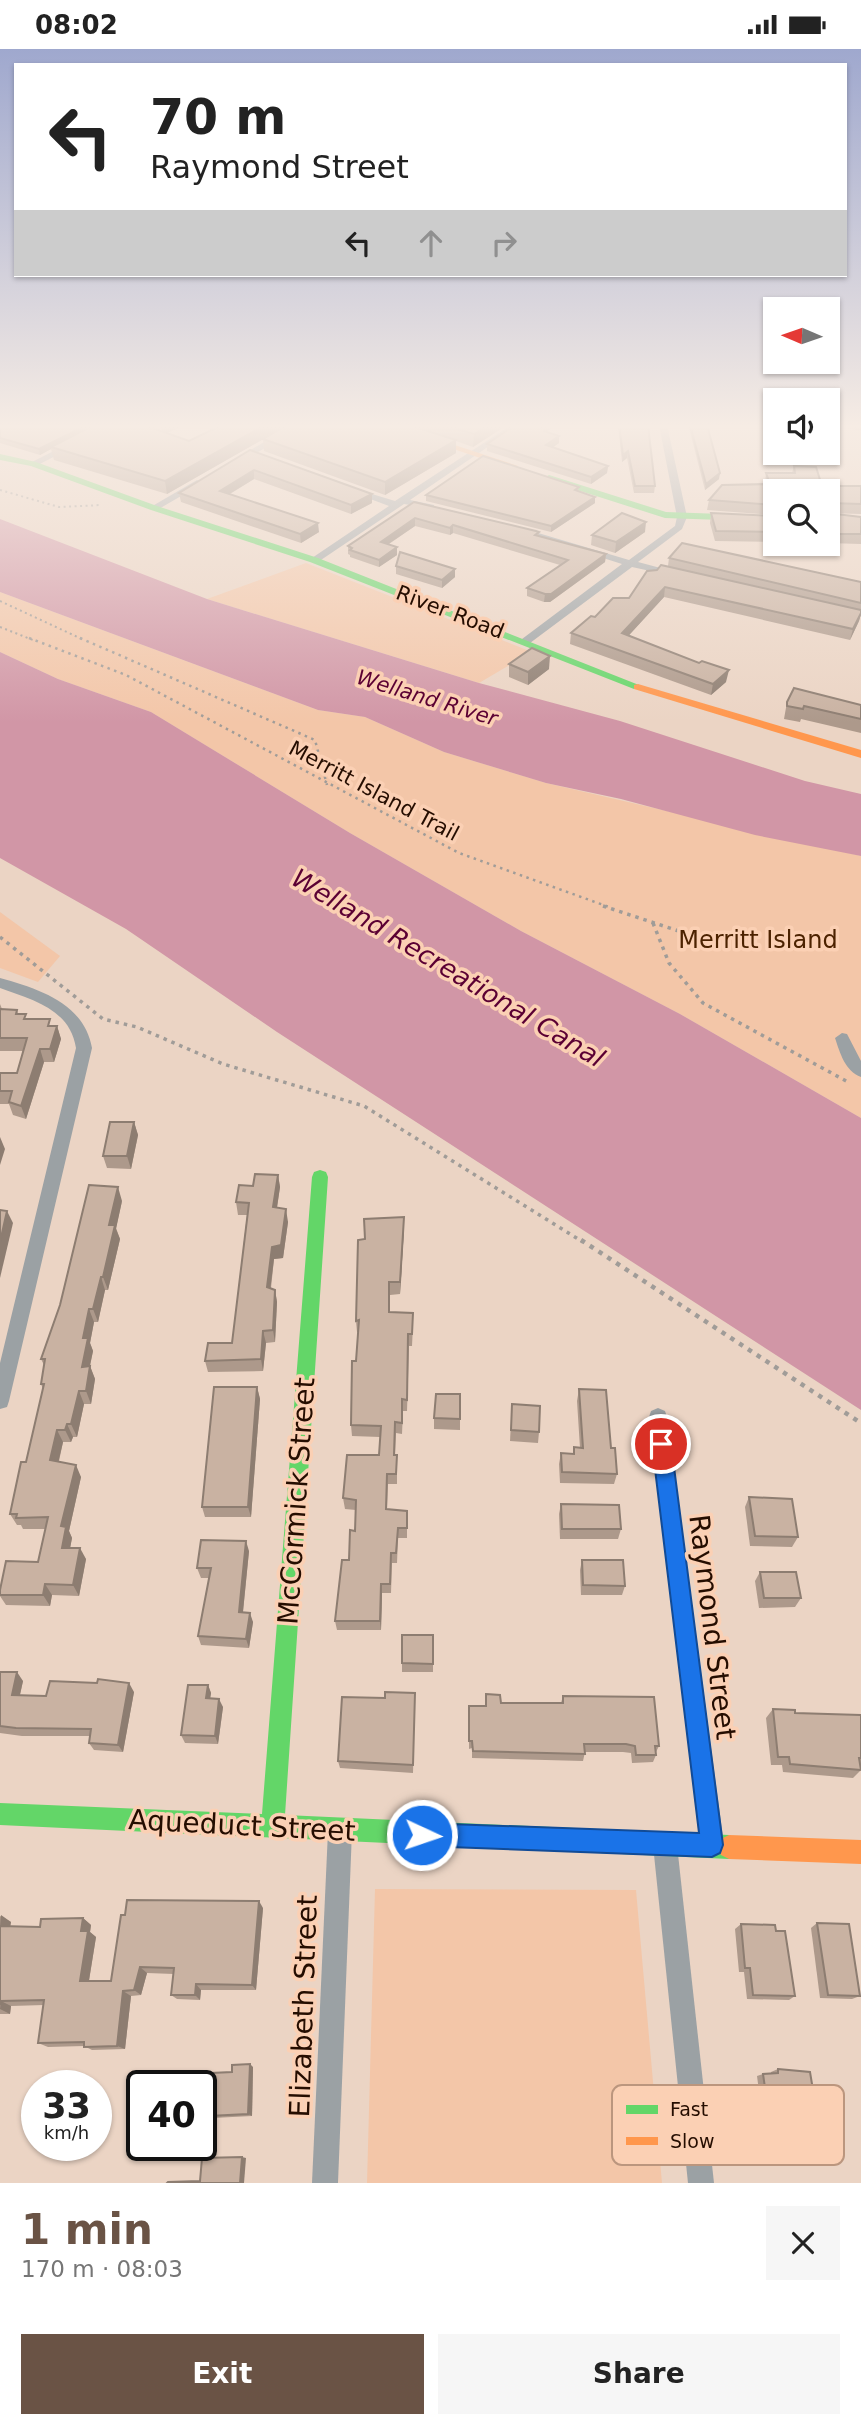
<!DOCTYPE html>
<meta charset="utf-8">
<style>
body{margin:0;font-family:"DejaVu Sans",sans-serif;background:#f6f6f6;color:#222;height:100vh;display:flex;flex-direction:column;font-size:26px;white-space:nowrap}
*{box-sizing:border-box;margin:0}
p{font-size:23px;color:#767676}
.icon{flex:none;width:38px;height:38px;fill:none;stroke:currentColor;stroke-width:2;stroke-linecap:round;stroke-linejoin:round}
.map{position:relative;height:2134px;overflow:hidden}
.panel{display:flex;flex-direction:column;background:#fff;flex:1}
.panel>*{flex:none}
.top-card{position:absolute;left:14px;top:14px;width:833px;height:214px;border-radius:0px;box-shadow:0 2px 5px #0004;background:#fff;color:#222;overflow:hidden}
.needle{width:46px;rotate:272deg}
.controls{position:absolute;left:763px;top:248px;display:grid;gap:14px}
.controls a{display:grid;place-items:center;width:77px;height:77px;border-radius:0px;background:#fff;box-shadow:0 2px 5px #0004;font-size:35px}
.speed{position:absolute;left:21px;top:2021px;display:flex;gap:14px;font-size:35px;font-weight:700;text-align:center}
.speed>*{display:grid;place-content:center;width:91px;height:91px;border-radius:50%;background:#fff;box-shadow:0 2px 5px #0004;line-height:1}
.speed small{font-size:18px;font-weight:400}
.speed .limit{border:4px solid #111;border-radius:10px;background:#fff;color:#111}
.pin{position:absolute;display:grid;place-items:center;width:60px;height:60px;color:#fff;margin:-30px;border:4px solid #fff;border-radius:50%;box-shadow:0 2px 7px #0007}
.me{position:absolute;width:77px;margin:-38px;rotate:93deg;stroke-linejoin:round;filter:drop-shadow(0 0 5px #0008)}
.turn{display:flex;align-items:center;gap:24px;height:147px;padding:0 21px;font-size:32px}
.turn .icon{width:91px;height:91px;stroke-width:2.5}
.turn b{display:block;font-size:49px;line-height:60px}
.lanes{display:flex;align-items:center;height:66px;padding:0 21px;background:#0003;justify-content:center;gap:35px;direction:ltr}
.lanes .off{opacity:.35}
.round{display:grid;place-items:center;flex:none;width:74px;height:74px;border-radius:0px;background:#f6f6f6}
.summary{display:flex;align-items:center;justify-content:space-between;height:119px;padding:0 21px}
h1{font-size:42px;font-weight:700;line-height:52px;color:#6a5345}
.cta{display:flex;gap:14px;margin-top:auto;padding:14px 21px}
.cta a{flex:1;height:80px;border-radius:0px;background:#6a5345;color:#fff;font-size:28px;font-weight:700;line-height:80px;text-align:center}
.cta a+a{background:#f6f6f6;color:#222}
.status{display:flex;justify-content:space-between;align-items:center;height:49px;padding:0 35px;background:#fff;direction:ltr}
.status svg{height:19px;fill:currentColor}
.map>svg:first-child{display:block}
</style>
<div class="status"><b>08:02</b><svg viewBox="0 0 49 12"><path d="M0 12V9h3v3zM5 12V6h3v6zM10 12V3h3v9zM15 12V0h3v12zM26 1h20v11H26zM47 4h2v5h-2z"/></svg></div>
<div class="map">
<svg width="861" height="2134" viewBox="0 0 861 2134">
<rect width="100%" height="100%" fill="#ebd4c4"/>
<g fill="#f3c6a8">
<path d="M306,514L532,603L479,634L207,550Z"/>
<path d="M0,543L318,661L365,668L444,703L546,734L861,807V1069L680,965L521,882L350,784L151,663L58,630L0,603Z"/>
<path d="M0,863L60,907L38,933L0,919Z"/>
<path d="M375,1840L636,1841L662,2134H367Z"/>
</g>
<g fill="#d196a6">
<path d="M0,470L207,550L479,634L620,672L805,732L861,745V807L755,786L621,750L546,734L444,703L365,668L318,661L0,543Z"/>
<path d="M0,603L58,630L151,663L350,784L521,882L680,965L861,1069V1361L277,983L126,880L0,809Z"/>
</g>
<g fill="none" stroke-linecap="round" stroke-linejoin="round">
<g stroke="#a09c98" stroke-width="2" stroke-dasharray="2 3.5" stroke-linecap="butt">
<path d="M0,441L59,458L101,456"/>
<path d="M0,552L84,591"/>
<path d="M0,578L33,591"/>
</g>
<g stroke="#a09c98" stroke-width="2.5" stroke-dasharray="2.5 4.5" stroke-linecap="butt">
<path d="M29,589L126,626L459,804L609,858"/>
<path d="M80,589L315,691L327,736"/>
</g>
<g stroke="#a09c98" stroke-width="3.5" stroke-dasharray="3.5 5" stroke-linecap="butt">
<path d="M603,857L730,899L747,897"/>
<path d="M653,874L669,914L703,954L848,1033"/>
<path d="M0,888L103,970L137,978L223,1015L364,1057L583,1193"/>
</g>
<path stroke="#a09c98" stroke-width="4.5" stroke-dasharray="4.5 6" stroke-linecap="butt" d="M581,1191L861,1374"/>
<g fill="#9ba1a4" fill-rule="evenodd">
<path d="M105,376H115L36,417L28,415Z"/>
<path d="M293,376H303L238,415L230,413Z"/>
<path d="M511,376H520L410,451L434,456V460L404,455L318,513L309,511L389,457L349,442V438L395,452Z"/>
<path d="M659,376H667L687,468L682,480L638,513L683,525L678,528L632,518L530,594H522V590L622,515L518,482V478L629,511L675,477L677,468Z"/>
<path d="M197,431L202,434L200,436L157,461L149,459Z"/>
<path d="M0,929C39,940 84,954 92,999L9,1352L7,1358L0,1360V1314L76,999C70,960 33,951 0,939Z"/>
<path d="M842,984L847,985L861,1012V1028C845,1022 840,1004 835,989Z"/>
<path d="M658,1359L665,1362L667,1368L724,1796L720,1804L712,1808L704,1804L700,1796L649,1368L651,1362Z"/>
<path d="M340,1770L348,1774L352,1782L338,2134H312L328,1782L332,1774Z"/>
<path d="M665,1784L673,1788L677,1796L714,2134H688L653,1796L657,1788Z"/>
</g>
<g fill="#63d668" fill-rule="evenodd">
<path d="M0,405L36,413L157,457L318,509L644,638L634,640L310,513L151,461L31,417L0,411Z"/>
<path d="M549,426L666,463L775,467V473L665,469L546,431L544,429Z"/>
<path d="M320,1121L326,1123L328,1128L285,1766L729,1786L737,1790L741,1798L737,1806L729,1810L0,1776V1754L262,1765L312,1128L314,1123Z"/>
</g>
<g fill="#ff974d" fill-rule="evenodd">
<path d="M382,376H394L518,417L510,419Z"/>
<path d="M638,635L861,701V709L634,640V636Z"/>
<path d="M729,1786L861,1791V1815L729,1810L721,1806L717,1798L721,1790Z"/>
</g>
<defs>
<path id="rail" d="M845,376L861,379"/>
</defs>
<use href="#rail" stroke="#a49d98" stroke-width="5"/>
<use href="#rail" stroke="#fbd0b4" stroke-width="3.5" stroke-dasharray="10" stroke-linecap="butt"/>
</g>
<g fill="#ad998b">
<path d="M0,376L162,382L161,376H184L167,384L189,392L222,376H507L473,398L456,392V404L385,446L264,402L263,390L167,445L54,411L51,400L40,406L0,394Z"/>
<path d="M618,376H648L655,437L654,444H634L627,409L622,413Z"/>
<path d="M689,376H707L719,430L705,441L689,379Z"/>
<path d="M548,380V384L559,394L553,398L608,417L607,424L591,435L487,402V395Z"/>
<path d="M250,401L372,445V454L351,465L254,430L230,445L319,483L301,494L181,453L179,444Z"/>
<path d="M794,417L822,437H861V465L828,464L861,468V495L828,494V443H775V466L707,461L709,451L765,435L766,424H792Z"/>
<path d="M579,438L578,442L595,454L551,483L426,452V446Z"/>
<path d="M414,453L539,483V487L606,505L605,513L550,553H544L527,547V539L560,516L453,484L450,486L415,477L389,495L397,506L379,518L350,508V506L348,505V497Z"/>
<path d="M711,464L775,467V493L715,492L710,474Z"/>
<path d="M645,483L615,504L591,496L592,486Z"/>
<path d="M669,509L861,533V565L859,572L850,591L664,548L629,586L726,633L711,646L570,595L571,584L629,549L657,521L668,517Z"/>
<path d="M396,517L455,520V528L442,539L396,525Z"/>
<path d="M509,615L549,620L528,636L509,628Z"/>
<path d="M787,653L861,656V684L801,670L800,673L784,670Z"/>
<path d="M0,955L2,960L17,961L18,965L27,970L52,977H57L61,990L54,1013H44L26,1070L13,1066L9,1055H0V1024H17L23,1002H0Z"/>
<path d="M134,1073L138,1086L131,1120L107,1119L103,1107Z"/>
<path d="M278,1126L280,1138L277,1159L288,1173L283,1209L274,1210L271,1239L275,1241L277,1253L275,1293L266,1294L263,1322L208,1323L205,1312L232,1294L247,1166H238L236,1153L253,1137Z"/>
<path d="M122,1152L116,1179L120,1190L108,1241H105L98,1273H94L90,1294L93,1302L90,1317L95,1330L91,1355H84L77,1388H73L71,1393H63L59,1412L81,1428L69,1482L72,1489L70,1499L86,1510L79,1547L52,1546L50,1557L6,1556L0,1547V1541L38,1513L46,1480H23L21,1476H17L10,1465L26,1413L43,1340L41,1335L44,1316L41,1310Z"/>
<path d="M404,1168V1180L400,1245L390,1246V1263L413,1264V1276L412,1297H409L407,1362H403L402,1385L396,1384L395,1406L397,1417V1435H388L387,1460L407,1462V1489H398L397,1514H392L391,1544H382L381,1581H337L335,1572L355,1482L356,1461L345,1460L343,1449L379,1406L380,1388L352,1387L351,1376L358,1283H357L356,1272L365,1190Z"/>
<path d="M257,1338L260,1350L251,1468H205L202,1458Z"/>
<path d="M579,1340L611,1399L617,1425L614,1435L560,1434L559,1415L561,1404L573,1405L574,1398L580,1399L577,1352Z"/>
<path d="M512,1355L539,1383L538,1394L510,1392Z"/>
<path d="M434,1369L460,1370V1381L434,1380Z"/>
<path d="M749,1448L798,1488L792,1498L750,1497L745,1458Z"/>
<path d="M561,1455L621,1480L618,1490H560L559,1465Z"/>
<path d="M249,1502L243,1563L253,1573L249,1599L201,1596L198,1587L209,1529H201L197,1519Z"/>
<path d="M582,1511L625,1537L622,1546H581L580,1521Z"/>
<path d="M760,1523L801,1549L795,1558L759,1559L755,1532Z"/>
<path d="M433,1586V1623H402V1614Z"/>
<path d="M0,1623L23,1632L20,1646L46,1647L134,1643L123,1703L94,1701L89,1694L90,1687H22L0,1684Z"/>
<path d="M208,1636L211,1644L210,1649L223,1658L218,1695L185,1694L181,1686Z"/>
<path d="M415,1644L413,1724L340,1719L338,1712L385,1649Z"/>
<path d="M486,1645L501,1654H561L563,1647L659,1697L656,1703V1706L653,1713L632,1714L631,1704L623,1703H585L583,1712L472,1709V1699L469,1700V1657H485Z"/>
<path d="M773,1660L795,1664L861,1666V1721L853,1729L783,1723L782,1716H771L766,1669Z"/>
<path d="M263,1859L256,1941H201L200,1951L177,1950L171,1946L174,1925L147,1924L141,1946L131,1947L125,2000L92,2001L84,1997L48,1998L38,1994L44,1956L11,1957L10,1965H0V1867L11,1873L10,1878H40L83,1869L91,1876L90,1883L96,1888L89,1932H111Z"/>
<path d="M817,1874L860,1947L852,1950L820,1949L811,1879Z"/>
<path d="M741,1875L776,1882L795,1947L789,1951L747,1950L744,1923H739L735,1880Z"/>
<path d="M253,2018L252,2067L213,2069L208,2067L232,2023Z"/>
<path d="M778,2020L824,2107L816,2108L759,2104L757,2074L763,2073L757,2027L763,2025H771V2023Z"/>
</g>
<g fill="#8d7d71">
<path d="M87,376H100L51,398V400L40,406L39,400Z"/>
<path d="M161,376H184L163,386Z"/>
<path d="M265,376H288L167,445L165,432Z"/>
<path d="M488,376H507L473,398L474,385Z"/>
<path d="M559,387V394L546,403V396Z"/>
<path d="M456,391V404L385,446V433Z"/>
<path d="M628,402L627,409L622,413L623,406Z"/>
<path d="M608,417L607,424L591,435V428Z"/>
<path d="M254,421V430L221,450L220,442Z"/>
<path d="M720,424L719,430L705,441L706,435Z"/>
<path d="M372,445V454L351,465V456Z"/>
<path d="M595,448V454L551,483V477Z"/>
<path d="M415,469V477L381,500V493Z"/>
<path d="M646,473L645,483L615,504L616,493Z"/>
<path d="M318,474L319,483L301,494L300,485Z"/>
<path d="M453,476V484L450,486V479Z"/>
<path d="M397,498V506L379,518V511Z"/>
<path d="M606,505L605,513L550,553H544L545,545Z"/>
<path d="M455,520V528L442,539V531Z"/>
<path d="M665,538L664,548L621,595L622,584Z"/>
<path d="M861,564L859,572L850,591L853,580Z"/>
<path d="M550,607L549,620L528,636V623Z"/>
<path d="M729,621L726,633L711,646L713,635Z"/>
<path d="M57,977L61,990L54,1013L50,1000Z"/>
<path d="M40,1000L44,1013L26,1070L21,1057Z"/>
<path d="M134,1073L138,1086L131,1120L127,1107Z"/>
<path d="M0,1088L5,1100L0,1116Z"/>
<path d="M278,1126L280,1138L275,1171L273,1158Z"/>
<path d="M118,1138L122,1152L116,1180L120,1190L108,1241L103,1228L109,1176Z"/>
<path d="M286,1160L288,1173L283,1209L274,1210L269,1250L267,1238L272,1198Z"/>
<path d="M7,1162L13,1174L0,1229V1193Z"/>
<path d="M404,1168V1180L400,1245V1233Z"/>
<path d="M101,1228L105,1241L98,1273L93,1260Z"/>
<path d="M275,1241L277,1253L275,1293L273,1281Z"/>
<path d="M89,1260L94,1273L90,1294L93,1302L87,1330L82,1318L83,1289Z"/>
<path d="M263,1282L266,1294L263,1322L261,1310Z"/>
<path d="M90,1317L95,1330L91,1355L86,1342Z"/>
<path d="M257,1338L260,1350L251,1468L248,1458Z"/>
<path d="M79,1342L84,1355L77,1388L71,1375Z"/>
<path d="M67,1375L73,1388L71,1393L65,1381Z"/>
<path d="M57,1381L63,1393L56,1423L50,1411Z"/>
<path d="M76,1416L81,1428L69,1482L72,1489L68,1510L62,1499L61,1477Z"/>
<path d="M246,1492L249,1502L242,1572L239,1563Z"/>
<path d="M80,1499L86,1510L79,1547L73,1536Z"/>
<path d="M45,1535L52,1546L50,1557L43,1546Z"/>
<path d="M381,1535L382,1544L381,1581L380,1572Z"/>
<path d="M250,1564L253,1573L249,1599L246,1590Z"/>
<path d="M17,1623L23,1632L18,1654L12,1646Z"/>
<path d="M129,1634L134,1643L123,1703L118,1696Z"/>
<path d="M208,1636L211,1644L209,1657L206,1649Z"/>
<path d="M219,1650L223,1658L218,1695L215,1687Z"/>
<path d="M259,1852L263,1859L256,1941L252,1936Z"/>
<path d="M1,1866L11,1873L9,1884L0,1878Z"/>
<path d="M83,1869L91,1876L90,1883L96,1888L88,1937L80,1932L81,1882Z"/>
<path d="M140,1918L147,1924L141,1946L134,1941Z"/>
<path d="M196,1935L201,1941L200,1951L195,1946Z"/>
<path d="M123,1942L131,1947L125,2000L117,1997Z"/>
<path d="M1,1952L11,1957L10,1965L0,1960Z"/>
<path d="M250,2015L253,2018L252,2067L248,2065Z"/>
<path d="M242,2108L246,2109L244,2134H240Z"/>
</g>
<g fill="#c9b2a2" stroke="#8d7d71" stroke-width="2">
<path d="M0,376H87L39,400L0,389Z"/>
<path d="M94,376H144L189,392L222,376H265L165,432L51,398Z"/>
<path d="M287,376H409L456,391L385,433L263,390Z"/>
<path d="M444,376H488L474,385Z"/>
<path d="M515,376H533L548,380L544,382L559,387L546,396L608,417L591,428L487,395Z"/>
<path d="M619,376H648L655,437H635L628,402L623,406Z"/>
<path d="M690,376H707L720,424L706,435Z"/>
<path d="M250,401L372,445L351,456L254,421L220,442L318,474L300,485L179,444Z"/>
<path d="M483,407L579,438L575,441L595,448L551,477L426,446Z"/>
<path d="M794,417L816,418L822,437H861V455L830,454L828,464V443H775V456L709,451L722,436L770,435L766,424H795Z"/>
<path d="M414,453L536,482L539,483L535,486L606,505L551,545H545L527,539L568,511L453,476L450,479L415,469L381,493L397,498L379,511L350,501L352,499L348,497Z"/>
<path d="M622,464L646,473L616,493L592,486Z"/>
<path d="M711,464L775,467V483L716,482Z"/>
<path d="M828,464L861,468V485H828Z"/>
<path d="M682,494L861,533V554L669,509Z"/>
<path d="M400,503L455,520L442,531L396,517Z"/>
<path d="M661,516L861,561V564L853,580L665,538L622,584L699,614L702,612L729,621L713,635L571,584L591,567L595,568L613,549H629L647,522L657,521Z"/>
<path d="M532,599L550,607L528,623L509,615Z"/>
<path d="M794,639L861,656V670L804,657L803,660L787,657V653Z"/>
<path d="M0,960L17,961L16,965H26L24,970H50L48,977H57L50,1000H40L21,1057L9,1053L12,1042H0V1024H17L27,989H0Z"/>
<path d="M110,1073H134L127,1107H103Z"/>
<path d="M255,1125L278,1126L273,1158L286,1160L281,1196L272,1198L267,1238L275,1241L273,1281L263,1282L261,1310L205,1312L208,1294H232L249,1154L236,1153L239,1136L253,1137Z"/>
<path d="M89,1136L118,1138L109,1176H115L103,1228H101L93,1260H89L83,1289H88L82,1318L90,1317L86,1342H79L71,1375H67L65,1381H57L50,1411L76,1416L61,1477L66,1478L62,1499H80L73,1536L45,1535L43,1546H0V1541L6,1512L38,1513L48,1468L16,1469L17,1465H10L21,1413H26L44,1335H41L45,1310H41L60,1256Z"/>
<path d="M0,1161L7,1162L0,1193Z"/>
<path d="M404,1168L400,1233H389V1263L413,1264L412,1285H408L407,1351L402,1350V1374L395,1373L394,1406H397L396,1425H387L386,1460L407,1462V1479H398L396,1504H391L390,1535H381L380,1572H335L342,1511H349L350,1481L355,1482L356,1451L343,1449L347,1406H379L381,1377L351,1376L352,1312H356L359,1271L356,1272L358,1191L365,1190L364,1170Z"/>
<path d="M214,1338H257L248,1458H202Z"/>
<path d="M579,1340L606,1341L611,1399H615L617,1425L562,1423L561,1404L574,1405V1398L583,1399Z"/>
<path d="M436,1345H460V1370L434,1369Z"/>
<path d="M512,1355L540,1357L539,1383L511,1381Z"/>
<path d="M749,1448L792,1450L798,1488L755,1487Z"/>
<path d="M561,1455L619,1456L621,1480H562Z"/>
<path d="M201,1491L246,1492L239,1563L250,1564L246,1590L198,1587L211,1519H197Z"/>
<path d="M582,1511H623L625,1537L583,1536Z"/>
<path d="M760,1523H796L801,1549H764Z"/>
<path d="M402,1586H433V1615L402,1614Z"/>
<path d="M0,1623H17L12,1646L46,1647L50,1632L97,1634L98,1630L129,1634L118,1696L89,1694L91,1680L16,1679L0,1677Z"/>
<path d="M188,1636H208L206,1649L219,1650L215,1687L181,1686Z"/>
<path d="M385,1643L415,1644L413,1716L338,1712L342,1648L385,1649Z"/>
<path d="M486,1645L500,1646L501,1654H563V1647L654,1648L659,1697H655L656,1706H636L635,1697L626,1695H584L585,1705L473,1702L472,1692H469V1657H486Z"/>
<path d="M773,1660L795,1661V1664L861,1666V1709H859L861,1721L790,1715L789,1708H778Z"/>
<path d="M127,1851L259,1852L252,1936L196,1935L195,1946H171L174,1919L140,1918L134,1941L123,1942L117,1997L84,1998V1993L38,1994L44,1951L1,1952L0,1956V1877L40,1878L41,1870L83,1869L81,1882H88L80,1932H111L121,1866H125Z"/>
<path d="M817,1874L849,1875L860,1947L828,1946Z"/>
<path d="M741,1875L775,1876L776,1882H785L795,1947L753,1946L750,1919H745Z"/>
<path d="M250,2015L248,2065L208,2067L211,2024L232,2023V2016Z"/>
<path d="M778,2020L810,2023L824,2107L766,2103L763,2072L770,2073L763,2025L778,2024Z"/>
<path d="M242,2108L240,2134H167L168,2133L200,2132L202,2109Z"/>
</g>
<linearGradient id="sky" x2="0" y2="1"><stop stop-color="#9fa8ce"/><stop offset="0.56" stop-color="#f6ece4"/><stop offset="1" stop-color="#f6ece4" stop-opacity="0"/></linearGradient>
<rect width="861" height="674" fill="url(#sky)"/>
<path fill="#1a73e8" stroke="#114b97" stroke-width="2" d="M661,1386L668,1388L671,1395L723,1796L720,1804L712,1808L422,1797L413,1794L410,1786L413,1777L422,1774L699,1784L652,1395L654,1388Z"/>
<g text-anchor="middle" stroke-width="7" stroke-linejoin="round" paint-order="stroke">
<g font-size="21" fill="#250d00" stroke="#fbd0b4">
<text transform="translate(450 563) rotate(21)" y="7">River Road</text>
<text transform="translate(374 742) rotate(28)" y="7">Merritt Island Trail</text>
</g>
<g font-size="21" font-style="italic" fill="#5b0033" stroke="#fbd0b4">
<text transform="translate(427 649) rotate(17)" y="7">Welland River</text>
</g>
<g font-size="24" fill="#4c2200" stroke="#fbd0b4">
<text x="758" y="899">Merritt Island</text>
</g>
<g font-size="26" font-style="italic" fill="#5b0033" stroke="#fbd0b4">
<text transform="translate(448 919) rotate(31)" y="9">Welland Recreational Canal</text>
</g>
<g font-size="28" fill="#250d00" stroke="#fbd0b4">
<text transform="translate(296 1452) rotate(-86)" y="10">McCormick Street</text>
<text transform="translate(713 1578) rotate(83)" y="10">Raymond Street</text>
<text transform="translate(242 1776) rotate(3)" y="10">Aqueduct Street</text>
<text transform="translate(303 1957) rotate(-88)" y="10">Elizabeth Street</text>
</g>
</g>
<rect x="612" y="2036" width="232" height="80" rx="10" fill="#fbd0b4" stroke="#bb967e" stroke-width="2"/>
<rect x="626" y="2056" width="32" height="9" fill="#63d668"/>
<rect x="626" y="2088" width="32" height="8" fill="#ff974d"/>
<g font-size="19" fill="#250d00">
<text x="670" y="2067">Fast</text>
<text x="670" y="2099">Slow</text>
</g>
</svg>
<div class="controls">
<a><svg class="needle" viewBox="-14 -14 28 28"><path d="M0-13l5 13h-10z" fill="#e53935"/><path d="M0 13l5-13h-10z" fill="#767676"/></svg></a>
<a><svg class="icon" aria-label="sound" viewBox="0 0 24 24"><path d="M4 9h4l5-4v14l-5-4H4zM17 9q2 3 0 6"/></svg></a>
<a><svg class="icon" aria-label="search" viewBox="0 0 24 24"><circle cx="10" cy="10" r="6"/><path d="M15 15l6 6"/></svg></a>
</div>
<div class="speed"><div>33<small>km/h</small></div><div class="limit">40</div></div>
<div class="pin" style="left:661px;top:1395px;background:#d93025"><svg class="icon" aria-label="arrive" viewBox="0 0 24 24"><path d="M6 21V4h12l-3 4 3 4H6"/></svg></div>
<svg class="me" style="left:422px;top:1786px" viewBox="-20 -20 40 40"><circle r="17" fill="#1a73e8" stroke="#fff" stroke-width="3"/><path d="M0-11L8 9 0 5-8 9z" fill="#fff"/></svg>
<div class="top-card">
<div class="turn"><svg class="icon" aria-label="left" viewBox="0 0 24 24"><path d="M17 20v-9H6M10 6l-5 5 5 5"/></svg><div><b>70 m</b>Raymond Street</div></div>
<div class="lanes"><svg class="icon" aria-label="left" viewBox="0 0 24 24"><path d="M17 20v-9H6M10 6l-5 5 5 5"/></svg><svg class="icon off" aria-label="ahead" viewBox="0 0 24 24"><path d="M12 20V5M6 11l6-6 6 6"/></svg><svg class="icon off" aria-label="right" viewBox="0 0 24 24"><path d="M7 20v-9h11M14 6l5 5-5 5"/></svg></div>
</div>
</div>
<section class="panel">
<div class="summary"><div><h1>1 min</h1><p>170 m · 08:03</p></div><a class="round"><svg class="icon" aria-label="close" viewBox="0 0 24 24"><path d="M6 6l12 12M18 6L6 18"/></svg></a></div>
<div class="cta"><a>Exit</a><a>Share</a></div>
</section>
